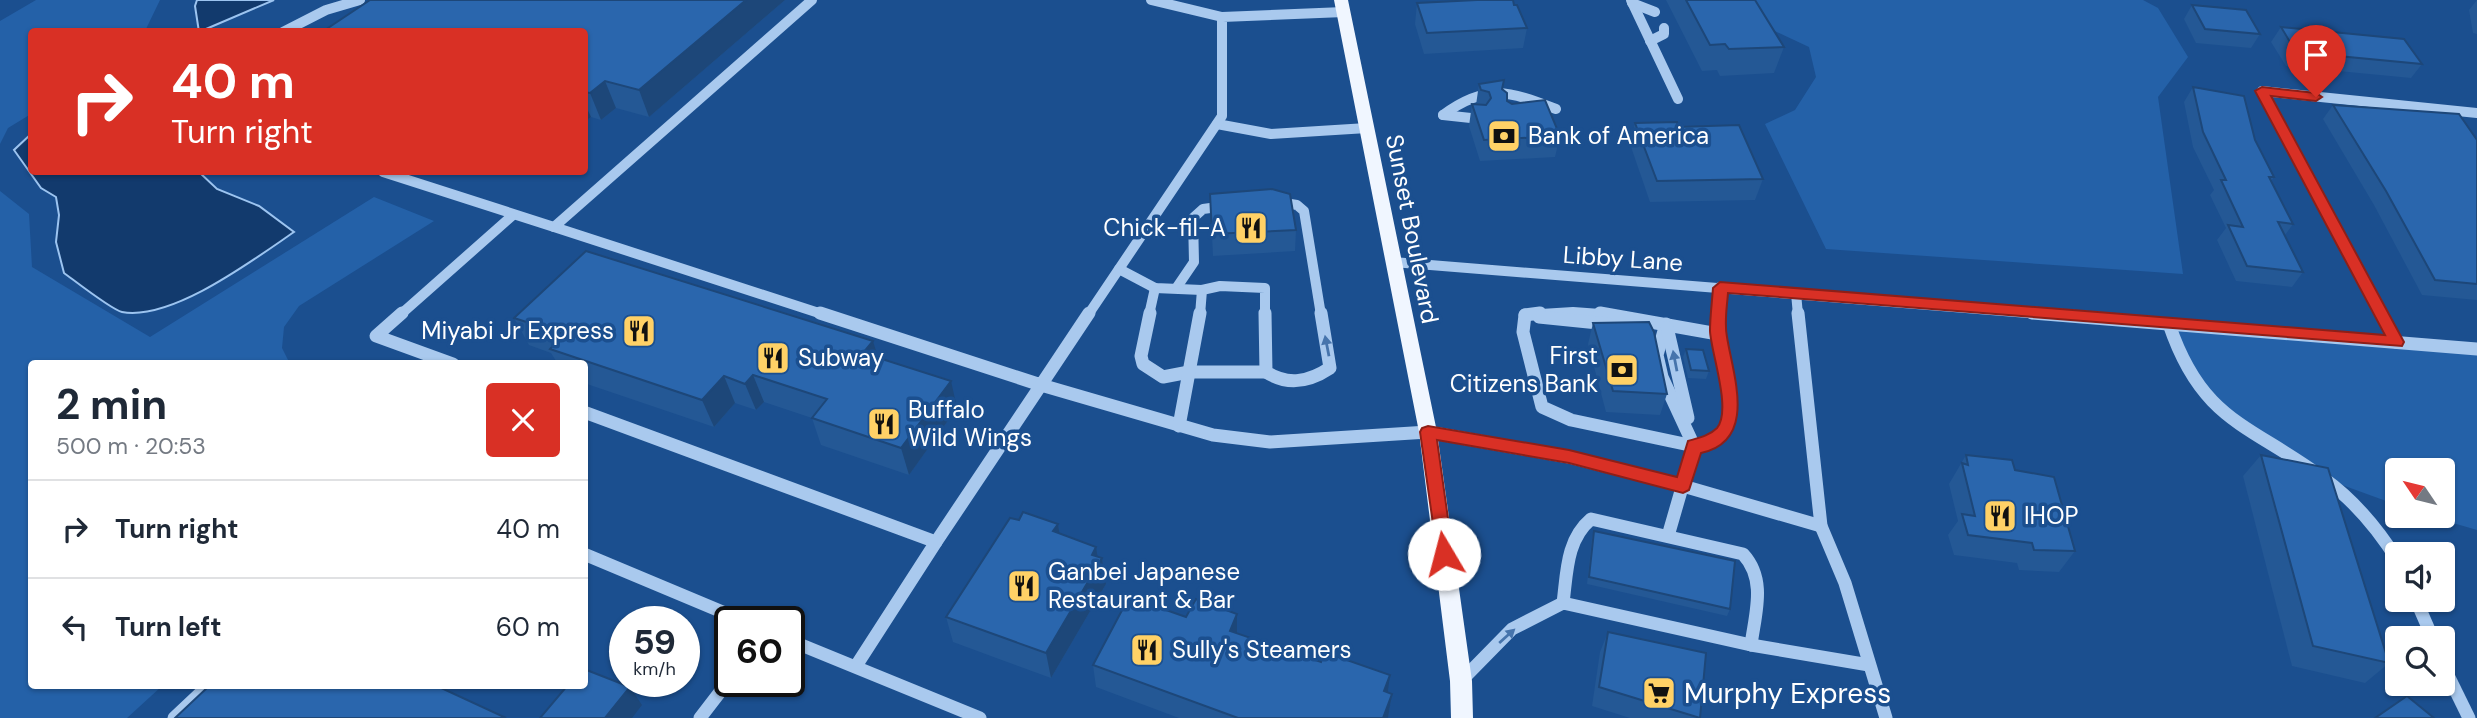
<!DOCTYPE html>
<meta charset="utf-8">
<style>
body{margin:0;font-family:"DM Sans",sans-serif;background:#f6f6f7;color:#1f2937;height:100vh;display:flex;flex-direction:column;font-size:26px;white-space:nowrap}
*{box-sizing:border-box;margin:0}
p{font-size:23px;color:#747a83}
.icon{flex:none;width:38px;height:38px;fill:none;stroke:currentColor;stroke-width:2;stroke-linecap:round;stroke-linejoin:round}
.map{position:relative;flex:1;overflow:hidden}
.panel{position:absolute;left:28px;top:360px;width:560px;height:329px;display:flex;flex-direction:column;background:#fff;border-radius:7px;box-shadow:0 2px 5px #0004}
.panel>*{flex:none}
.top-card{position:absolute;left:28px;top:28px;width:560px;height:147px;border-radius:7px;box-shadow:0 2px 5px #0004;background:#d93025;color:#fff;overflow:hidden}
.needle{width:46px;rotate:305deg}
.controls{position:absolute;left:2385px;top:458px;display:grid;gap:14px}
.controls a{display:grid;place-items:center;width:70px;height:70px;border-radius:7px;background:#fff;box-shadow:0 2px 5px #0004;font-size:35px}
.speed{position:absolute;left:609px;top:606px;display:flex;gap:14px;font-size:35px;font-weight:700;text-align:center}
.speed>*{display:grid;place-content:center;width:91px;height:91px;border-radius:50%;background:#fff;box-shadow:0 2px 5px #0004;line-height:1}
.speed small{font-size:18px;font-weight:400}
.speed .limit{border:4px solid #111;border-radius:10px;background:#fff;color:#111}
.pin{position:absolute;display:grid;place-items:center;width:60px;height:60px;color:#fff;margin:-72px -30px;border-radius:50% 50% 50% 0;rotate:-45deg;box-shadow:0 0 7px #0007}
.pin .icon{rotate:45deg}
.me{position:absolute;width:77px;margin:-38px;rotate:352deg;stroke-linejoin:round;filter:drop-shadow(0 0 5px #0008)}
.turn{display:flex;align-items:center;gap:24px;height:147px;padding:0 28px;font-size:32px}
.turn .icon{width:91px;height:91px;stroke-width:2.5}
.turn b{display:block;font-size:49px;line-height:60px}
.round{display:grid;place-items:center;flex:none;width:74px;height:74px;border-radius:7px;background:#f6f6f7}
.headline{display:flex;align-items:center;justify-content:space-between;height:119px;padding:0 28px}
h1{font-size:42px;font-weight:700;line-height:52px}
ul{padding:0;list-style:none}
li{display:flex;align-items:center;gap:21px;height:98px;padding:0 28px;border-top:2px solid #e0e1e3}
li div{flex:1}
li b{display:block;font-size:26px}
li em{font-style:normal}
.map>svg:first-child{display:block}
</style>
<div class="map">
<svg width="2477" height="718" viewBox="0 0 2477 718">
<rect width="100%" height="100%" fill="#1b4f8f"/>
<g fill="#2461a8">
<path d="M36,0H160L145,31L32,32L31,114L8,128L0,144V21Z"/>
<path d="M1749,0H2143L2158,8L2188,57L2158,97L2183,274L1826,249L1765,124L1795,110L1816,77L1809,47L1762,25Z"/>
<path d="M0,191L29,214L32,267L150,337L374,197L434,221L299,306L284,327L282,348L290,364H32V686H162L127,718H0Z"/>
<path d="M2169,324L2477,349V530L2429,516H2443V471H2398L2397,505L2323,478L2214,404Z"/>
</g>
<g fill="#123a6d" stroke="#9cc4f0" stroke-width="2">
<path d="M197,0H274L199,32L195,6Z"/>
<path d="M31,134L32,172H199L217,189L259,206L294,232C253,260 172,321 122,312C112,310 75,281 64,273L56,242L59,215L56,197L41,188L14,150Z"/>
</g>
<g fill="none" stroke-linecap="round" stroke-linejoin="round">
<g stroke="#a9c9ee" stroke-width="10">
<path d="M812,0L554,227L825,315"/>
<path d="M1151,0L1222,17"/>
<path d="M1631,0L1678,99"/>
<path d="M1632,3L1655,12"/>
<path d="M283,32L326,10L360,0"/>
<path d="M1650,41L1664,34V28"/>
<path d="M1443,115C1486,83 1509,91 1556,109"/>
<path d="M1443,115L1480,119"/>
<path d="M1217,124L1271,134L1367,128"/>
<path d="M383,172L554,227"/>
<path d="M1278,202L1297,205L1304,211L1321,315"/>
<path d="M1393,262L2054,315"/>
<path d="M1119,269L1155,288L1202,290"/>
<path d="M1177,287L1194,262L1193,218L1203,209L1225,206"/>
<path d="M1796,293L1798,315"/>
<path d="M400,315L513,215"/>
<path d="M1088,315L1222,116V17L1344,12"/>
<path d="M1149,315L1155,288"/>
<path d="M1200,315L1202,290L1220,286L1265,288V315"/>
<path d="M1525,315L1573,312L1614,315"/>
<path d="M1719,315L1720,287"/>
<path d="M2382,315L2262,91L2477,113"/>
</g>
<g stroke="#a9c9ee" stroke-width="13">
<path d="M402,313L376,336L453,364"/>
<path d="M820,313L1041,385L1089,313"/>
<path d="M1150,313L1141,356L1143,364L1163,377L1189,372H1266"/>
<path d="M1265,313L1266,372C1288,386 1309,382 1330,368L1321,313"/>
<path d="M1600,313L1718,334L1719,313"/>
<path d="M1798,313L1821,526L1845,583L1886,718"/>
<path d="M2032,313L2477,349"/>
<path d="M2381,313L2396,342"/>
<path d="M1525,315L1523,332L1542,407L1571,420L1694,446L1668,536"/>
<path d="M1525,315L1540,313"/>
<path d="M1539,317L1608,324"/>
<path d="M1666,324L1657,355L1662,377L1694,446"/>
<path d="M2169,324C2202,422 2250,424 2323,478C2354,500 2378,529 2398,561"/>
<path d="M1667,327L1688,418"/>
<path d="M584,412L936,542L1041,385L1213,435L1270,442L1428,432L1569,457L1683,486L1821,526"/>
<path d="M1179,426L1200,313"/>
<path d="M1694,446C1750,441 1726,367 1718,334"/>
<path d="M584,554L744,621"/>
<path d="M2416,600L2433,639"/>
<path d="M1563,603C1567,573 1566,540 1591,519L1743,554C1767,580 1755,614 1751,645"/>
<path d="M789,640L980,718"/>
<path d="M2443,665L2469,718"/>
<path d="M856,666L936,542"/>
<path d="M1461,681L1512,629L1563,603L1751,645L1869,665"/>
<path d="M174,718L208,686"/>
<path d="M700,718L730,679"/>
</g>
<path fill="#f0f6ff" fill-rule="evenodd" d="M1334,0H1348L1437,432L1472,681L1473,718H1451L1450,681L1419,432Z"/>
</g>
<g fill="#245895">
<path d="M785,0L649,117L616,108L601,120L591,117L584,122V32Z"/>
<path d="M1666,0H1755L1784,47L1774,73L1720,76L1717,70L1702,71Z"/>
<path d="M2477,0V34L2473,33L2469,10Z"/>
<path d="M1417,3L1514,5L1527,28L1523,48L1424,54L1415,24Z"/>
<path d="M2192,5L2260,34L2251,48L2196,43L2184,19Z"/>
<path d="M2281,27L2422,64L2411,78L2286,66L2271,42Z"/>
<path d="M1479,84L1503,89L1507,101L1560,136L1555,157L1480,161L1469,126L1472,104L1476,105Z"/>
<path d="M2193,87L2255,140L2274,177L2271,181L2293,224L2285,235L2303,272L2292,287L2236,281L2217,240L2226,228L2210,195L2214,190L2193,147L2184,102Z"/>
<path d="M2333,105L2477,140V300L2422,295L2374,205L2323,119Z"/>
<path d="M1635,123L1678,127L1763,179L1755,200L1650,202L1630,144Z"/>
<path d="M1210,194L1296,230L1295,251L1213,256Z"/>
<path d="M514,318L878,358L957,408L909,475L821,445L812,418L764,402L756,410L735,403L714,427L584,383V364H558L551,353L529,345Z"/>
<path d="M1593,323L1667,394L1660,415L1606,412L1588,344Z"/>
<path d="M1686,349L1709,371L1706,379L1688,378L1683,357Z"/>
<path d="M1966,455L2015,470L2075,551L2059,572L2019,570L2017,563L1954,555L1948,535L1958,521L1949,484Z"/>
<path d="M2261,455L2389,663L2365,683L2292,666L2243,476Z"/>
<path d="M1019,520L1058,524L1059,533L1098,557L1102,558L1106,584L1051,678L953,642L946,617Z"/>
<path d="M1594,531L1730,609L1727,616L1587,584L1592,538Z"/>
<path d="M1237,614V634L1392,694L1388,718H1179L1096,687L1093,665L1186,617Z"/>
<path d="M1608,632L1700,718H1630L1592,706L1600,652Z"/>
</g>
<g fill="#1d4779">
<path d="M746,0H785L649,117L639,90Z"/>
<path d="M605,81L616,108L601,120L590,93Z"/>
<path d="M584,102L591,117L584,122Z"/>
<path d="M873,341L881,368L863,353Z"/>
<path d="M753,375L764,402L756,410L745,384Z"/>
<path d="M724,376L735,403L714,427L702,400Z"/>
<path d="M951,381L957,408L909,475L901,448Z"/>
<path d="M1058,524L1062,550L1053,531Z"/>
<path d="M1096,547L1099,565L1102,558L1106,584L1051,678L1046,653Z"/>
<path d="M1237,614V637L1230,631Z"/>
<path d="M1390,675L1387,698L1384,691Z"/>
<path d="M630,687L642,705L632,718H605Z"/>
<path d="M1392,694L1388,718H1383Z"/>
</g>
<g fill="#2a66ad" stroke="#1d4779" stroke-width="2">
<path d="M370,0H746L639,90L605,81L590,93L584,92V32H322Z"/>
<path d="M1477,0H1513L1514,5H1517L1527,28L1427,33L1417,3Z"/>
<path d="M1686,0H1755L1784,47L1729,49L1725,44L1710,45Z"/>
<path d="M2192,5L2246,10L2260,34L2205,29Z"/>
<path d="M2281,27L2404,39L2422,64L2296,52Z"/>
<path d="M1504,80L1502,89L1507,93V101L1512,104L1545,100L1560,136L1484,140L1472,104L1486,105L1491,98L1489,92L1481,90L1479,84Z"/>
<path d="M2193,87L2244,96L2255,140L2274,177H2269L2293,224L2278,222L2303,272L2247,266L2228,225L2243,227L2221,180H2226L2203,132Z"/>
<path d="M2333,105L2459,114L2477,140V284L2435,280L2386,191Z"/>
<path d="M1677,122L1678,127L1739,125L1763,179L1657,181L1635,123Z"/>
<path d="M1272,189L1290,194L1296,230L1212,234L1210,194Z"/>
<path d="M586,251L873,341L863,353L951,381L901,448L812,418L827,399L753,375L745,384L724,376L702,400L550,349L564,334L514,318Z"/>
<path d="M1649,322L1654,332L1667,394L1613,391L1593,323Z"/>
<path d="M1686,349L1703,350L1709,371L1691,370Z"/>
<path d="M1966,455L2012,460L2015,470L2054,477L2075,551L2034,550L2032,543L1968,535L1962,514L1975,516L1962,463L1968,465Z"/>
<path d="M2261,455L2328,468L2389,663L2313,646Z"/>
<path d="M1023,512L1058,524L1053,531L1096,547L1092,555L1102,558L1046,653L946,617L1010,518L1019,520Z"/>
<path d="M1594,531L1735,561L1730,609L1589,577Z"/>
<path d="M1129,597L1186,617L1196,599L1237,614L1230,631L1321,662L1324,652L1390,675L1384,691L1392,694L1383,718H1238L1093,665Z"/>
<path d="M1608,632L1706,653L1700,718L1599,687Z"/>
<path d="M584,669L630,687L605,718H540L567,686H584Z"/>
<path d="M209,686H437L506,718H175Z"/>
<path d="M2407,696L2434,718H2375Z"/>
</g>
<defs><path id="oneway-solid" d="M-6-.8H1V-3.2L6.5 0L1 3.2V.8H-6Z" transform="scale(1.75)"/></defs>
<g fill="#4674ac">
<use href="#oneway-solid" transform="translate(1327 346) rotate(-101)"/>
<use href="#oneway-solid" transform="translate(1675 361) rotate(-101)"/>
<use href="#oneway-solid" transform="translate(1507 636) rotate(-42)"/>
</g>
<path fill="#d93025" stroke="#8d1f18" stroke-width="2" d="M2262,87L2316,93L2322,97L2316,101L2271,96L2404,342L2402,346L1728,293C1727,307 1724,323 1727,337C1733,375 1758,441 1701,453L1689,490L1683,493L1569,463L1437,440L1453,554L1450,559L1444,562L1438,559L1420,432L1422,428L1428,426L1569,450L1677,477L1688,441C1698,438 1709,436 1717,428C1732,410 1711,353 1710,331C1710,317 1712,302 1713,288L1720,282L2385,335L2255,91Z"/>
<defs>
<symbol id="bank-square" viewBox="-11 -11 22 22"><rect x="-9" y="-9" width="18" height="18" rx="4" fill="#ffd166" stroke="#1b4f8f"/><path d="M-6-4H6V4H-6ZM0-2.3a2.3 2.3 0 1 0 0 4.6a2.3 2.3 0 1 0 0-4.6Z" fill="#111"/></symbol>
<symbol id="restaurant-square" viewBox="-11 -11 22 22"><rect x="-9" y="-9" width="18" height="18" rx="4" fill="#ffd166" stroke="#1b4f8f"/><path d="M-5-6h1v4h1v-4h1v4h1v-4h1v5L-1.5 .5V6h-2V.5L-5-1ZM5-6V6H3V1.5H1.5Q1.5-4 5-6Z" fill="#111"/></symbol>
<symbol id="supermarket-square" viewBox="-11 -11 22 22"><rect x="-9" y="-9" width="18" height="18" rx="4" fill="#ffd166" stroke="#1b4f8f"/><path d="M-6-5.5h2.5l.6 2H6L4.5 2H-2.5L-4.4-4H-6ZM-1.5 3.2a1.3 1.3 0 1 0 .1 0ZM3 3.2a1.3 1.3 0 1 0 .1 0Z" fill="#111"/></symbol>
</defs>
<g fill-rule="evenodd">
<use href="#bank-square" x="1485" y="117" width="38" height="38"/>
<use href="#restaurant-square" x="1232" y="209" width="38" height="38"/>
<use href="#restaurant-square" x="620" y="312" width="38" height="38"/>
<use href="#restaurant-square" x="754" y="339" width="38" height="38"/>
<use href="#bank-square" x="1603" y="351" width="38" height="38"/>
<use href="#restaurant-square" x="865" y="405" width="38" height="38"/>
<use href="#restaurant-square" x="1981" y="497" width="38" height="38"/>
<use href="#restaurant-square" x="1005" y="567" width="38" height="38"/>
<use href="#restaurant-square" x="1128" y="631" width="38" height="38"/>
<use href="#supermarket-square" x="1640" y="674" width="38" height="38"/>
</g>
<g text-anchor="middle" stroke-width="7" stroke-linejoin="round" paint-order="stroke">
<g font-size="24" fill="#fff" stroke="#1b4f8f" text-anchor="start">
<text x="1528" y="144">Bank of America</text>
<text x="1226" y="236" text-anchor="end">Chick-fil-A</text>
<text x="614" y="339" text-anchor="end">Miyabi Jr Express</text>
<text x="1598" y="364" text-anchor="end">First<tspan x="1598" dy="28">Citizens Bank</tspan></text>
<text x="798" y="366">Subway</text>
<text x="908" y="418">Buffalo<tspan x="908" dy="28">Wild Wings</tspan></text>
<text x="2024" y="524">IHOP</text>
<text x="1048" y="580">Ganbei Japanese<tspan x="1048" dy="28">Restaurant &amp; Bar</tspan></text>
<text x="1172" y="658">Sully's Steamers</text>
</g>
<g font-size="24" fill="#fff" stroke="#1b4f8f">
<text transform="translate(1412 229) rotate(79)" y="8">Sunset Boulevard</text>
<text transform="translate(1623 259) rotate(4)" y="8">Libby Lane</text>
</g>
<g font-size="28" fill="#fff" stroke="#1b4f8f" text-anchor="start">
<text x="1684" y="703">Murphy Express</text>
</g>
</g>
</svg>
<div class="controls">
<a><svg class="needle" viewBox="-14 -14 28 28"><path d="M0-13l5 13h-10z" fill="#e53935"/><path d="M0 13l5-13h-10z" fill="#747a83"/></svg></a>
<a><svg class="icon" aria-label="sound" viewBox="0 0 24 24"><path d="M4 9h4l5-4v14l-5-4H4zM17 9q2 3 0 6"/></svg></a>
<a><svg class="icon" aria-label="search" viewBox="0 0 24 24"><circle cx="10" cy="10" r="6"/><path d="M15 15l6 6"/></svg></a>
</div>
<div class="speed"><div>59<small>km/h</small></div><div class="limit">60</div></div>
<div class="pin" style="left:2316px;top:97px;background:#d93025"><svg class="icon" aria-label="arrive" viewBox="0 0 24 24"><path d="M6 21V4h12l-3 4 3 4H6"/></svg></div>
<svg class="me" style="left:1444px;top:554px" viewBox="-20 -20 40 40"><circle r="19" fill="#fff"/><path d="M0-13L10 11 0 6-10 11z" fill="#d93025"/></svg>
<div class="top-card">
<div class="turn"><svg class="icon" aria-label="right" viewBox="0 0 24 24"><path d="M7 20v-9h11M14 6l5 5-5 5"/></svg><div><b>40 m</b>Turn right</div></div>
</div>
<section class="panel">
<div class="headline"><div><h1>2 min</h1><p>500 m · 20:53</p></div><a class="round" style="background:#d93025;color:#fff"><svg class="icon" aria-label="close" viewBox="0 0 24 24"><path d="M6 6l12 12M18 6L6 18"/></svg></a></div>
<ul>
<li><svg class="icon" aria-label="right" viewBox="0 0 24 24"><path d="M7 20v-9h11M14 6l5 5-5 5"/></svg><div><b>Turn right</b></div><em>40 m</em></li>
<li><svg class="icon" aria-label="left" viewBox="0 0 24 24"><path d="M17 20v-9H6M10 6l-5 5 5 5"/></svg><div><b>Turn left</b></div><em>60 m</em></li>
</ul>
</section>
</div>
